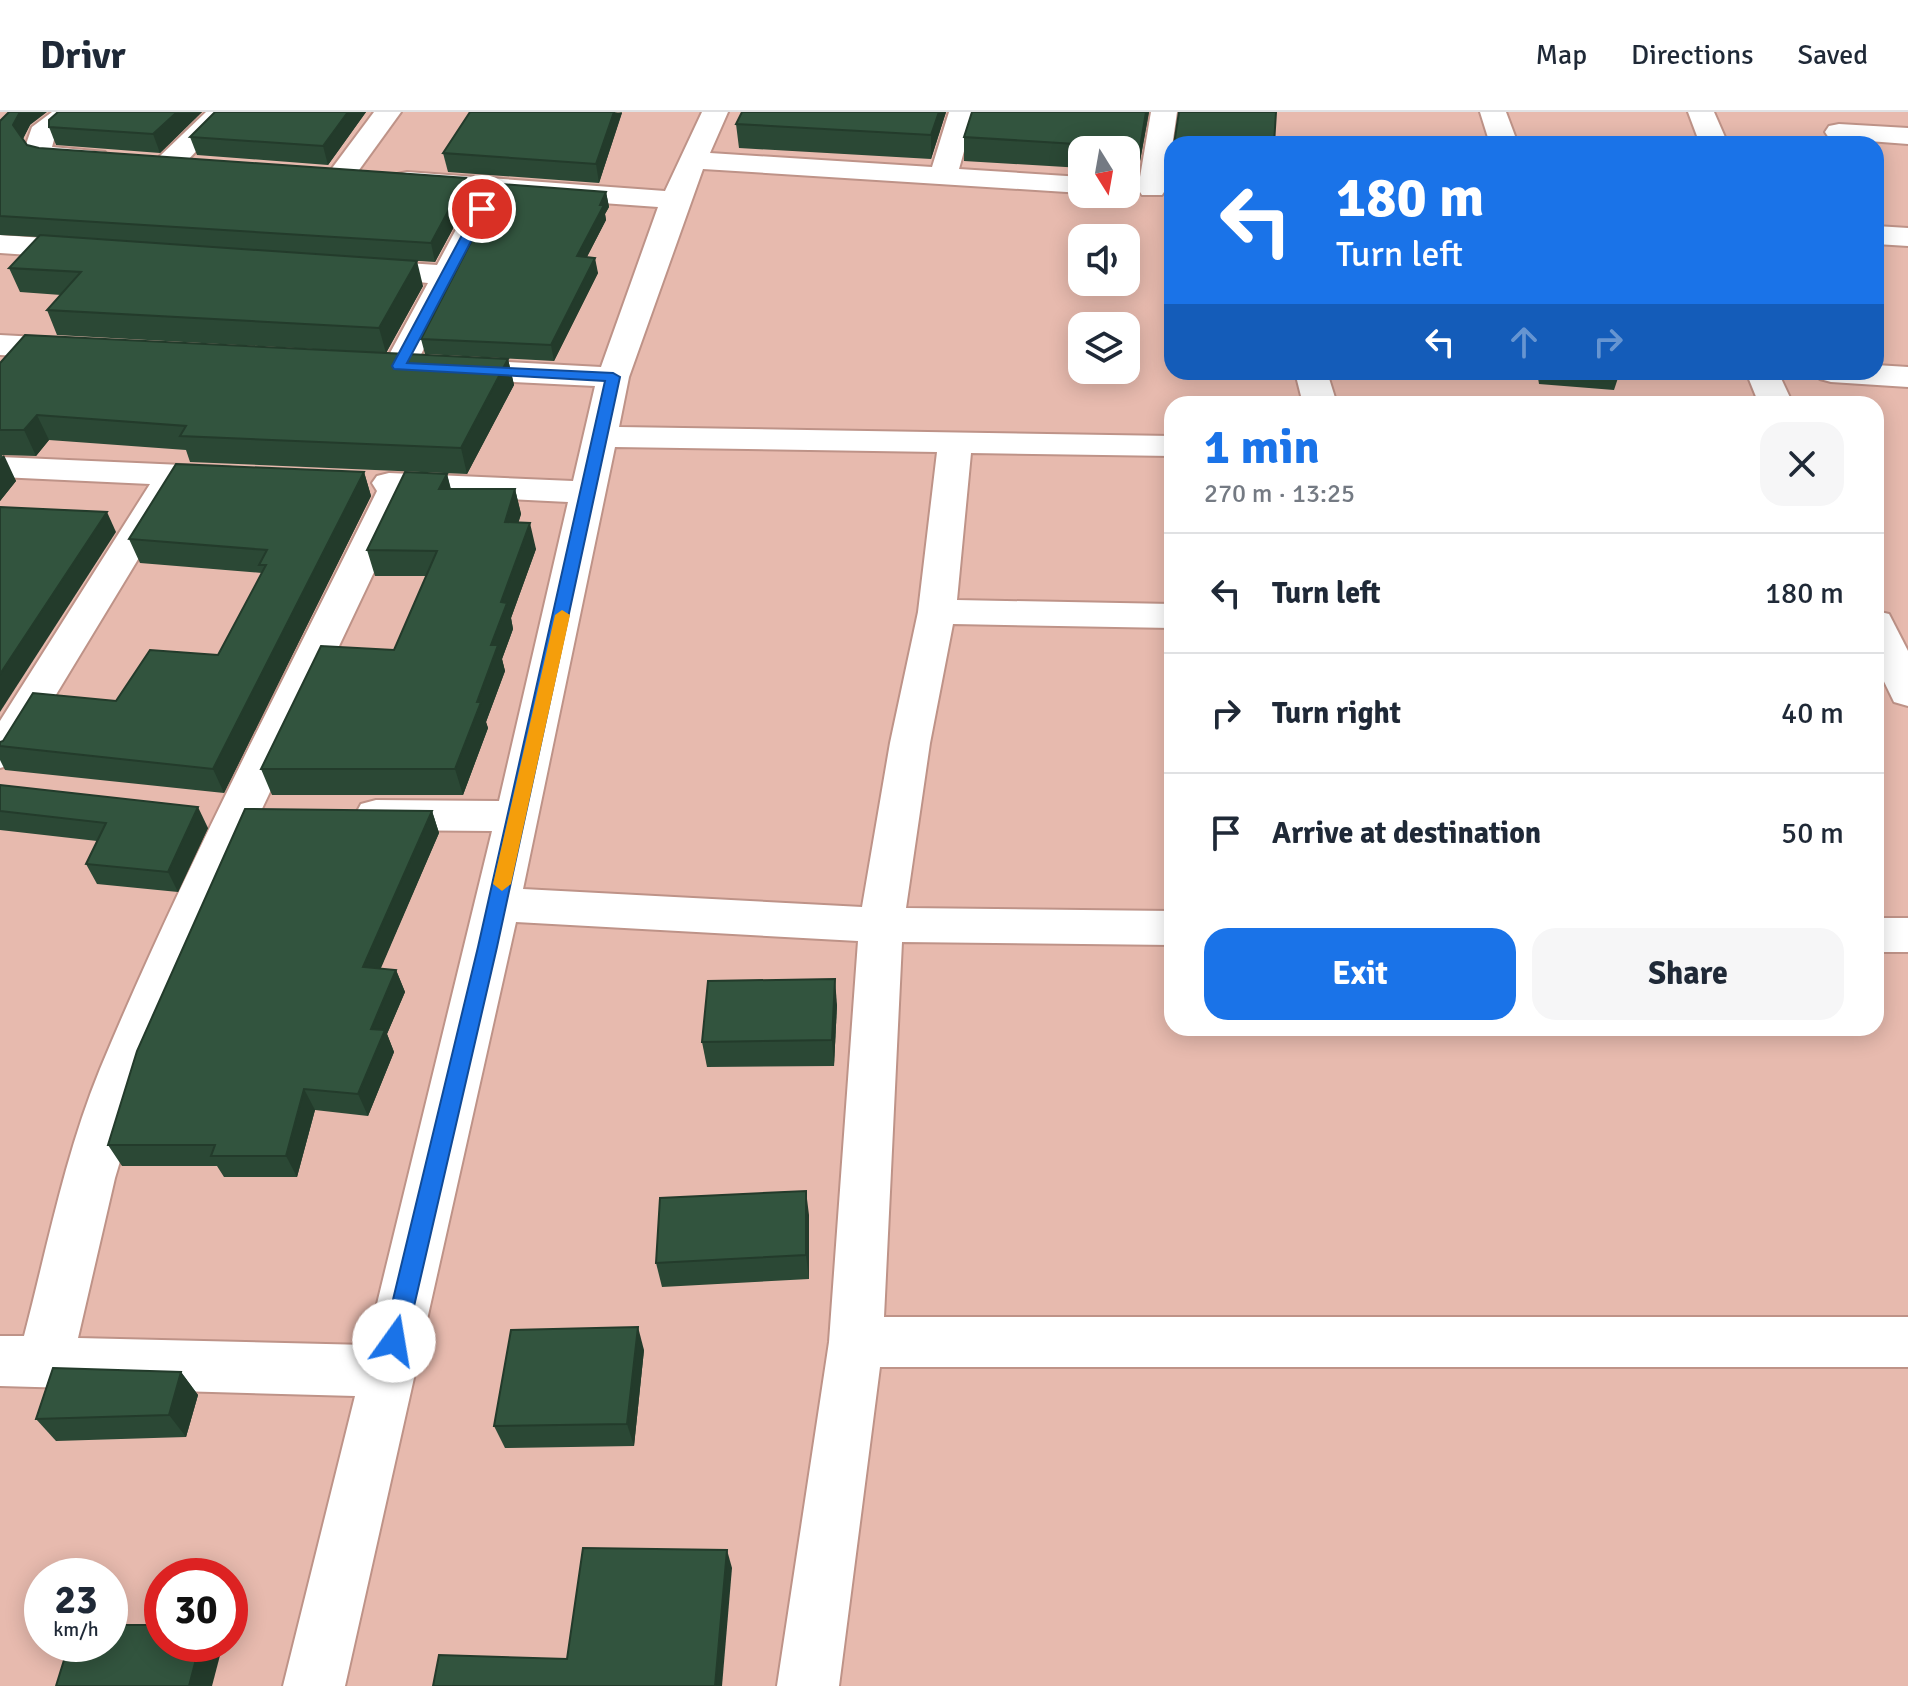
<!DOCTYPE html>
<meta charset="utf-8">
<style>
body{margin:0;font-family:Signika,sans-serif;background:#f6f6f7;color:#1f2937;height:100vh;display:flex;flex-direction:column;font-size:30px;white-space:nowrap}
*{box-sizing:border-box;margin:0}
p{font-size:26px;color:#747a83}
.icon{flex:none;width:44px;height:44px;fill:none;stroke:currentColor;stroke-width:2;stroke-linecap:round;stroke-linejoin:round}
.map{position:relative;flex:1;overflow:hidden}
.sheet{position:absolute;left:1164px;top:284px;width:720px;height:640px;display:flex;flex-direction:column;background:#fff;border-radius:24px;box-shadow:0 4px 20px #0003}
.sheet>*{flex:none}
.top-card{position:absolute;left:1164px;top:24px;width:720px;height:244px;border-radius:24px;box-shadow:0 4px 20px #0003;background:#1a73e8;color:#fff;overflow:hidden}
.needle{width:52px;rotate:169deg}
.tools{position:absolute;left:1068px;top:24px;display:grid;gap:16px}
.tools a{display:grid;place-items:center;width:72px;height:72px;border-radius:16px;background:#fff;box-shadow:0 4px 20px #0003;font-size:40px}
.speed{position:absolute;left:24px;top:1446px;display:flex;gap:16px;font-size:40px;font-weight:700;text-align:center}
.speed>*{display:grid;place-content:center;width:104px;height:104px;border-radius:50%;background:#fff;box-shadow:0 4px 20px #0003;line-height:1}
.speed small{font-size:20px;font-weight:400}
.speed .limit{border:12px solid #d22;background:#fff;color:#111}
.pin{position:absolute;display:grid;place-items:center;width:68px;height:68px;color:#fff;margin:-34px;border:4px solid #fff;border-radius:50%;box-shadow:0 2px 8px #0007}
.me{position:absolute;width:88px;margin:-44px;rotate:13deg;stroke-linejoin:round;filter:drop-shadow(0 0 6px #0008)}
.turn{display:flex;align-items:center;gap:28px;height:168px;padding:0 40px;font-size:36px}
.turn .icon{width:104px;height:104px;stroke-width:2.5}
.turn b{display:block;font-size:56px;line-height:68px}
.lanes{display:flex;align-items:center;height:76px;padding:0 40px;background:#0003;justify-content:center;gap:40px;direction:ltr}
.lanes .off{opacity:.35}
.round{display:grid;place-items:center;flex:none;width:84px;height:84px;border-radius:24px;background:#f6f6f7}
.overview{display:flex;align-items:center;justify-content:space-between;height:136px;padding:0 40px}
h1{font-size:48px;font-weight:700;line-height:60px;color:#1a73e8}
.action{display:flex;gap:16px;margin-top:auto;padding:16px 40px}
.action a{flex:1;height:92px;border-radius:24px;background:#1a73e8;color:#fff;font-size:32px;font-weight:700;line-height:92px;text-align:center}
.action a+a{background:#f6f6f7;color:#1f2937}
ul{padding:0;list-style:none}
li{display:flex;align-items:center;gap:24px;height:120px;padding:0 40px;border-top:2px solid #e0e1e3}
li div{flex:1}
li b{display:block;font-size:30px}
li em{font-style:normal}
header{display:flex;align-items:center;gap:48px;box-sizing:border-box;height:112px;padding:0 40px;background:#fff;border-bottom:2px solid #e0e1e3}
header strong{font-size:38px}
nav{display:flex;gap:44px;margin-inline-start:auto;font-size:28px}
.map>svg:first-child{display:block}
</style>
<header>
<strong>Drivr</strong>
<nav><a>Map</a><a>Directions</a><a>Saved</a></nav>
</header>
<div class="map">
<svg width="1908" height="1574" viewBox="0 0 1908 1574">
<rect width="100%" height="100%" fill="#e7baae"/>
<g fill="none" stroke-linecap="round" stroke-linejoin="round">
<defs>
<g id="minor">
<path d="M52,0H81L55,24L52,35L105,40L109,46L105,52C83,57 38,59 24,38L32,15Z"/>
<path d="M206,0H234L180,56H160L156,50L160,44Z"/>
<path d="M374,0H401L351,69H331L327,63Z"/>
<path d="M702,0H728L710,41L932,55L949,0H975L959,57L1082,65V81L703,57L629,265L619,315L1172,324V344L971,341L957,488L1172,492V516L953,512L930,631L906,796L1172,799V833L902,830L884,1205H1908V1255H880L839,1574H777L829,1230L858,829L516,810L345,1574H283L355,1284L0,1274V1224H24C47,1136 65,1042 100,957C182,760 283,570 377,379L372,371L377,364L389,361L573,369L595,274L451,267L440,264L435,257L440,250L451,247L601,255L658,95L503,84L415,254L410,261L399,264L388,261L383,254L428,171L351,163L347,157L351,151L362,148L437,153L475,82L407,76L397,74L393,68L397,62L407,60L665,79ZM615,335L937,340L918,500L890,631L862,795L523,777ZM411,382L568,390L499,689L376,688L361,692L355,703L361,714L376,718L492,719L367,1233L78,1226L115,1066L147,959L260,701Z"/>
<path d="M1151,0H1177L1166,77L1162,83H1142L1138,77Z"/>
<path d="M1480,0H1506L1518,32H1490Z"/>
<path d="M1688,0H1714L1728,32H1700Z"/>
<path d="M1839,12L1908,16V32L1829,26L1825,20L1829,14Z"/>
<path d="M1876,114L1908,116V134L1876,132Z"/>
<path d="M0,123L89,129L99,132L104,138L99,144L89,147L0,141Z"/>
<path d="M0,223L75,227L86,230L91,237L86,244L75,247L0,243Z"/>
<path d="M1876,253L1908,255V275L1831,270L1820,267L1815,260H1876Z"/>
<path d="M1295,260H1327L1337,292H1303Z"/>
<path d="M1746,260H1778L1793,292H1759Z"/>
<path d="M0,345L228,355L240,358L245,365L240,372L228,375L177,373L180,378L14,652L0,656V609L150,372L0,365Z"/>
<path d="M1876,499L1889,502L1908,539V594L1894,590L1876,553Z"/>
<rect x="1876" y="806" width="32" height="34"/>
</g>
</defs>
<use href="#minor" stroke="#be9388" stroke-width="4"/>
<use href="#minor" fill="#fff" fill-rule="evenodd"/>
</g>
<g fill="#2b4835">
<path d="M58,0H202L160,41L56,33L49,15Z"/>
<path d="M215,0H366L328,53L197,43L190,25Z"/>
<path d="M622,0L599,71L448,60L443,41Z"/>
<path d="M946,0L931,47L739,36L736,12Z"/>
<path d="M1149,0L1138,60L1126,59V38H1082V56L964,49V25Z"/>
<path d="M0,9L30,13L23,27L27,33L39,36L470,85L435,150L325,143L423,174L386,241L57,223L47,198L61,183L20,180L9,156L38,125L0,123Z"/>
<path d="M606,80L609,95L605,102L606,108L587,145L598,161L554,249L425,242L421,227Z"/>
<path d="M508,247L514,273L467,362L190,350L186,338L49,328L36,344L2,343L16,369L0,389V251Z"/>
<path d="M1537,260H1620L1614,278L1539,272Z"/>
<path d="M364,360L371,384L224,681L5,658L0,648V630L116,589L218,543L262,461L140,451L129,427Z"/>
<path d="M447,362L451,377H515L521,402L518,411L536,437L511,506L513,517L502,547L505,559L486,610L488,616L463,683H272L261,657L394,538L426,464H375L367,438Z"/>
<path d="M0,673L208,716L178,780L97,772L86,752L97,729L0,718Z"/>
<path d="M432,699L439,721L380,857L396,858L405,880L387,922L394,940L368,1004L315,998L297,1065H224L217,1054H122L108,1033Z"/>
<path d="M837,893L834,954L707,955L702,930Z"/>
<path d="M809,1103V1167L662,1175L656,1151Z"/>
<path d="M644,1238L634,1334L505,1336L494,1314Z"/>
<path d="M181,1260L198,1283L186,1325L56,1329L36,1307Z"/>
</g>
<g fill="#233b2b">
<path d="M20,0H47L30,13L20,32L13,13Z"/>
<path d="M177,0H202L160,41L153,22Z"/>
<path d="M348,0H366L328,53L323,34Z"/>
<path d="M614,0L622,1L599,71L596,52Z"/>
<path d="M939,0H946L931,47V23Z"/>
<path d="M1146,0H1149L1138,60L1140,36Z"/>
<path d="M466,66L470,85L435,150L431,131Z"/>
<path d="M606,80L609,95L605,102L606,108L579,160L577,144Z"/>
<path d="M595,146L598,161L554,249L551,233Z"/>
<path d="M417,149L423,174L386,241L379,216Z"/>
<path d="M508,247L514,273L467,362L461,336Z"/>
<path d="M37,303L49,328L36,344L24,318Z"/>
<path d="M4,343L16,369L0,389V347Z"/>
<path d="M364,360L371,384L224,681L213,657Z"/>
<path d="M447,362L453,388L439,377Z"/>
<path d="M515,377L521,402L511,436L505,410Z"/>
<path d="M107,400L116,420L0,600V562Z"/>
<path d="M530,411L536,437L511,506L513,517L502,547L505,559L486,610L488,616L463,683L455,657L491,533L501,490Z"/>
<path d="M198,695L208,716L178,780L168,760Z"/>
<path d="M432,699L439,721L372,877L363,855Z"/>
<path d="M396,858L405,880L387,922L394,940L368,1004L358,982L371,917Z"/>
<path d="M835,867L837,893L834,954L832,928Z"/>
<path d="M304,977L315,998L297,1065L286,1044Z"/>
<path d="M806,1079L809,1103V1167L806,1143Z"/>
<path d="M638,1215L644,1238L634,1334L627,1312Z"/>
<path d="M181,1260L198,1283L186,1325L169,1303Z"/>
<path d="M727,1438L732,1456L722,1574H715Z"/>
<path d="M200,1532H223L212,1574H189Z"/>
</g>
<g fill="#32543e" stroke="#233b2b" stroke-width="2">
<path d="M9,0H20L13,13L27,33L39,36L466,66L431,131L0,104V9Z"/>
<path d="M58,0H177L153,22L49,15V8Z"/>
<path d="M215,0H348L323,34L190,25Z"/>
<path d="M470,0H614L596,52L443,41Z"/>
<path d="M742,0H939L931,23L736,12Z"/>
<path d="M972,0H1146L1140,36L964,25Z"/>
<path d="M1179,0H1276L1274,32H1174Z"/>
<path d="M501,72L606,80L600,93H604L577,144L595,146L551,233L421,227Z"/>
<path d="M40,123L417,149L379,216L47,198L81,160L9,156Z"/>
<path d="M25,223L508,247L461,336L180,324L186,314L37,303L24,318H0V251Z"/>
<path d="M176,352L364,360L213,657L0,634V630L3,629L33,581L116,589L150,538L218,543L266,453H259L267,438L129,427Z"/>
<path d="M405,360L447,362L439,377H515L505,410L530,411L501,490L507,491L491,533H498L477,590H481L455,657H261L321,534L394,538L437,439L367,438Z"/>
<path d="M0,395L107,400L0,562Z"/>
<path d="M0,673L198,695L168,760L86,752L106,711L0,699Z"/>
<path d="M245,697L432,699L363,855L396,858L371,917L385,918L358,982L304,977L286,1044H211L215,1033H108L137,939Z"/>
<path d="M835,867L832,928L702,930L708,869Z"/>
<path d="M806,1079V1143L656,1151L660,1086Z"/>
<path d="M638,1215L627,1312L494,1314L511,1218Z"/>
<path d="M53,1256L181,1260L169,1303L36,1307Z"/>
<path d="M583,1436L727,1438L715,1574H433L439,1543L567,1547Z"/>
<path d="M110,1513H162V1532H200L189,1574H56L69,1532H110Z"/>
</g>
<path fill="#1a73e8" stroke="#114b97" stroke-width="2" d="M482,93L488,97L407,251L613,261L620,265L497,835L406,1229L402,1236L394,1239L387,1236L383,1229L478,835L605,269L394,257L392,254L476,97Z"/>
<path fill="#f59e0b" d="M562,498L570,503L511,772L502,779L493,772L555,503Z"/>
</svg>
<div class="tools">
<a><svg class="needle" viewBox="-14 -14 28 28"><path d="M0-13l5 13h-10z" fill="#e53935"/><path d="M0 13l5-13h-10z" fill="#747a83"/></svg></a>
<a><svg class="icon" aria-label="sound" viewBox="0 0 24 24"><path d="M4 9h4l5-4v14l-5-4H4zM17 9q2 3 0 6"/></svg></a>
<a><svg class="icon" aria-label="layers" viewBox="0 0 24 24"><path d="M12 4l9 5-9 5-9-5zM3 14l9 5 9-5"/></svg></a>
</div>
<div class="speed"><div>23<small>km/h</small></div><div class="limit">30</div></div>
<div class="pin" style="left:482px;top:97px;background:#d93025"><svg class="icon" aria-label="arrive" viewBox="0 0 24 24"><path d="M6 21V4h12l-3 4 3 4H6"/></svg></div>
<svg class="me" style="left:394px;top:1229px" viewBox="-20 -20 40 40"><circle r="19" fill="#fff"/><path d="M0-13L10 11 0 6-10 11z" fill="#1a73e8"/></svg>
<div class="top-card">
<div class="turn"><svg class="icon" aria-label="left" viewBox="0 0 24 24"><path d="M17 20v-9H6M10 6l-5 5 5 5"/></svg><div><b>180 m</b>Turn left</div></div>
<div class="lanes"><svg class="icon" aria-label="left" viewBox="0 0 24 24"><path d="M17 20v-9H6M10 6l-5 5 5 5"/></svg><svg class="icon off" aria-label="ahead" viewBox="0 0 24 24"><path d="M12 20V5M6 11l6-6 6 6"/></svg><svg class="icon off" aria-label="right" viewBox="0 0 24 24"><path d="M7 20v-9h11M14 6l5 5-5 5"/></svg></div>
</div>
<section class="sheet">
<div class="overview"><div><h1>1 min</h1><p>270 m · 13:25</p></div><a class="round"><svg class="icon" aria-label="close" viewBox="0 0 24 24"><path d="M6 6l12 12M18 6L6 18"/></svg></a></div>
<ul>
<li><svg class="icon" aria-label="left" viewBox="0 0 24 24"><path d="M17 20v-9H6M10 6l-5 5 5 5"/></svg><div><b>Turn left</b></div><em>180 m</em></li>
<li><svg class="icon" aria-label="right" viewBox="0 0 24 24"><path d="M7 20v-9h11M14 6l5 5-5 5"/></svg><div><b>Turn right</b></div><em>40 m</em></li>
<li><svg class="icon" aria-label="arrive" viewBox="0 0 24 24"><path d="M6 21V4h12l-3 4 3 4H6"/></svg><div><b>Arrive at destination</b></div><em>50 m</em></li>
</ul>
<div class="action"><a>Exit</a><a>Share</a></div>
</section>
</div>
